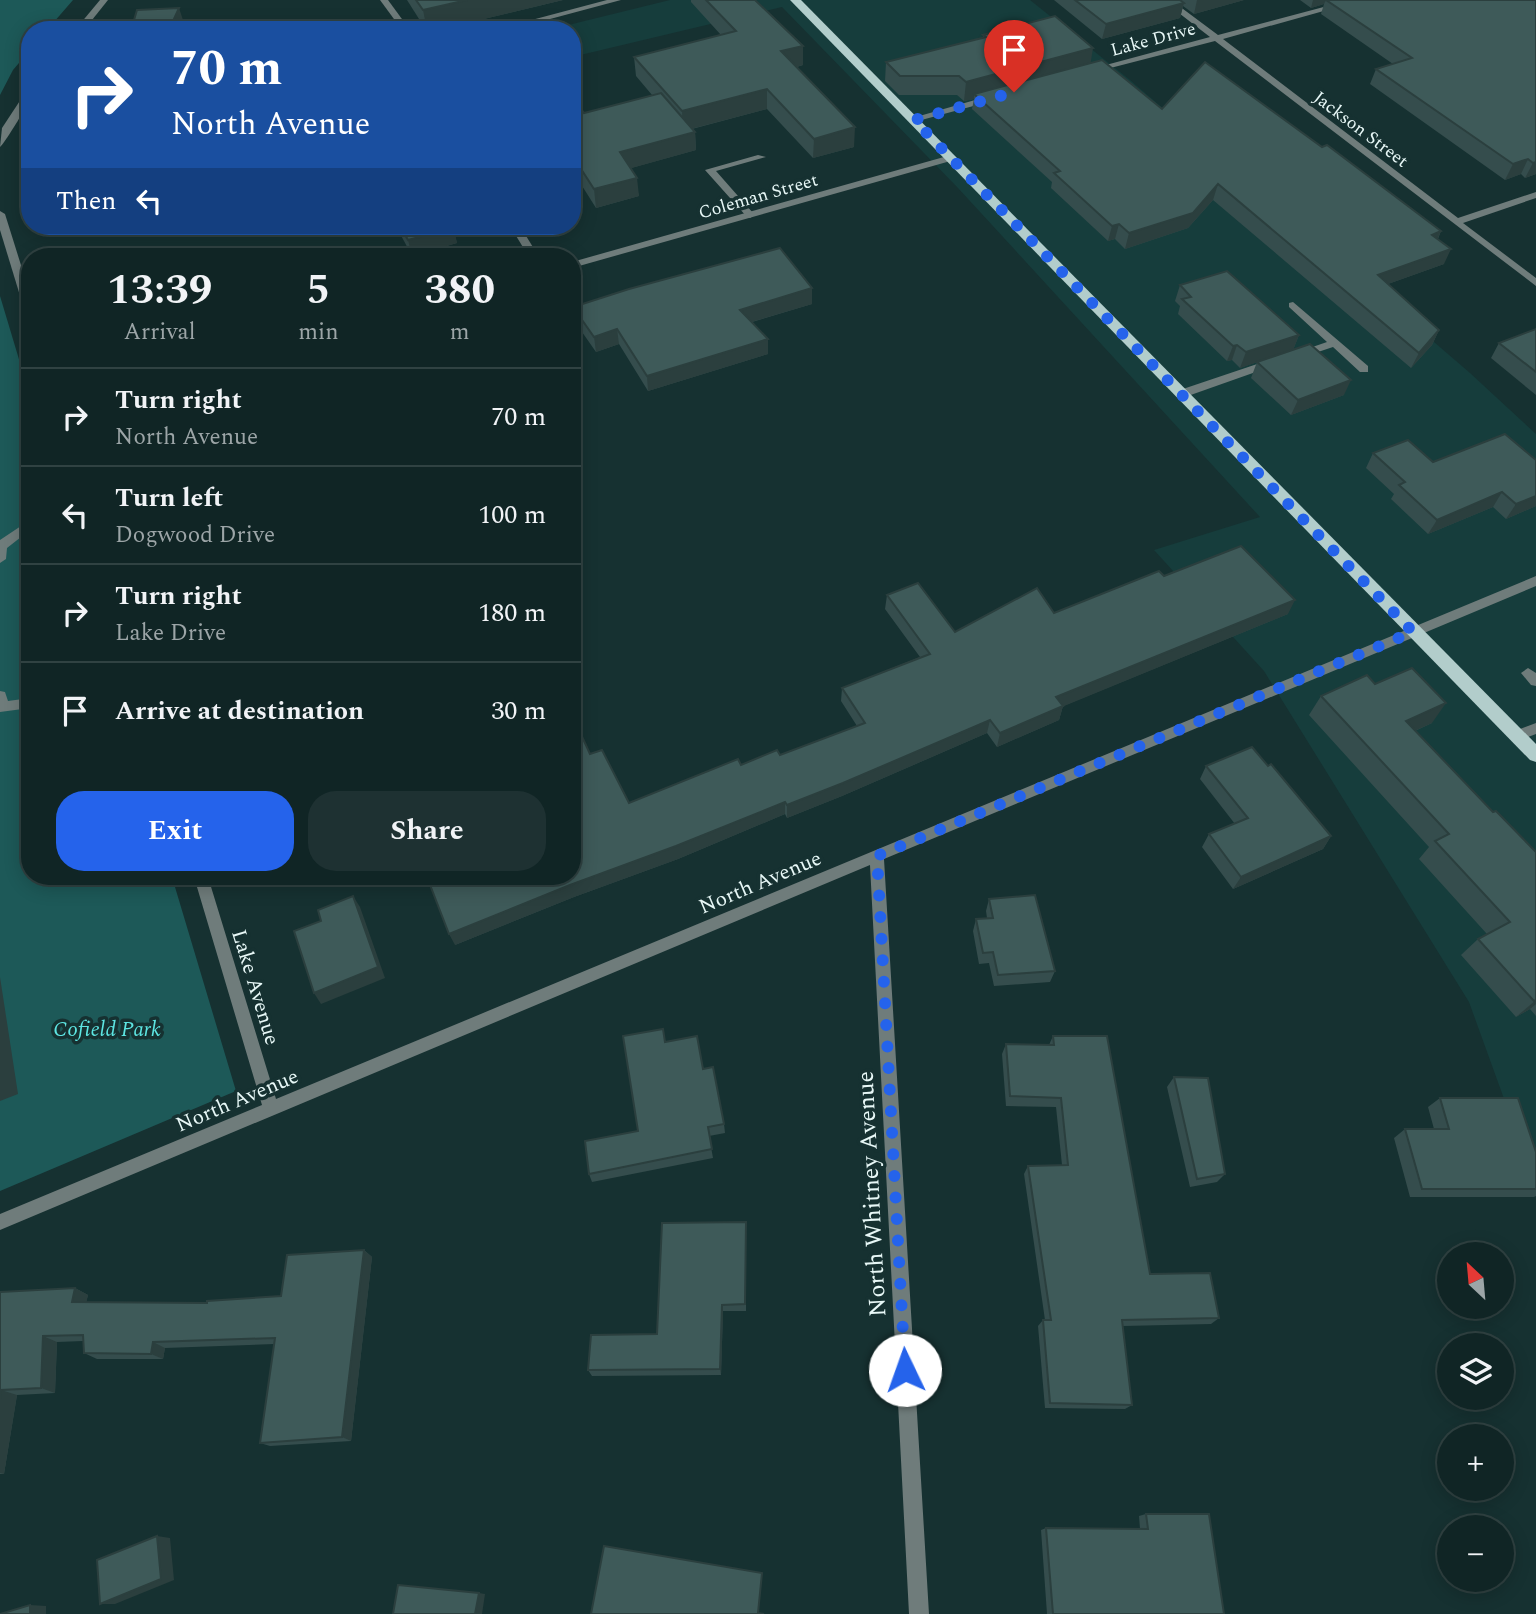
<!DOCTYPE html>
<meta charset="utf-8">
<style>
body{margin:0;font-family:Spectral,serif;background:#1e3132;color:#f1f3f6;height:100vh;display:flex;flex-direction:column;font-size:26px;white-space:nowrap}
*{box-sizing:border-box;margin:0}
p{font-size:23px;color:#9ca5a7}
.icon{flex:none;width:38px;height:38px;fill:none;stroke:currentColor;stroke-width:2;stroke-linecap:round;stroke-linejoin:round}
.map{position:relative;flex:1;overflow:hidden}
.sheet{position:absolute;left:21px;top:248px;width:560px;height:637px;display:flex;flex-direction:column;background:#102525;border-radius:28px;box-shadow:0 4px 18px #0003,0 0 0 2px #304242}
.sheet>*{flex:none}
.guide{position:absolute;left:21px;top:21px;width:560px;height:214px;border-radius:28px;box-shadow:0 4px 18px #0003,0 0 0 2px #304242;background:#1a4fa0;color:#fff;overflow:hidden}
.needle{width:46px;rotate:334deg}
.fabs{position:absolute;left:1437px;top:1242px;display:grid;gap:14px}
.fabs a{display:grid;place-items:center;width:77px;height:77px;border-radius:50%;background:#102525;box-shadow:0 4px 18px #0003,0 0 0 2px #304242;font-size:35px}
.pin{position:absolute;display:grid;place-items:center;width:60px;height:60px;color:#fff;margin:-72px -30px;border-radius:50% 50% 50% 0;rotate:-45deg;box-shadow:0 0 7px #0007}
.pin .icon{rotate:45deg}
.me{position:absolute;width:77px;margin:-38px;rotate:357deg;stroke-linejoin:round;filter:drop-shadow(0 0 5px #0008)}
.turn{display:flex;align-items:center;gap:24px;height:147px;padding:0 35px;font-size:32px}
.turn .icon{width:91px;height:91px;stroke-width:2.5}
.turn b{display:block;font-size:49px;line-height:60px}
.then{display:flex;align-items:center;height:66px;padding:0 35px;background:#0003;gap:14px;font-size:26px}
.eta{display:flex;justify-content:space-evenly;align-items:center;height:119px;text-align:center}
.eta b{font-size:42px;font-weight:700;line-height:49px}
.button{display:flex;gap:14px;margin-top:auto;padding:14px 35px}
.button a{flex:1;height:80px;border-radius:28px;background:#2563eb;color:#fff;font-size:28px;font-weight:700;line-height:80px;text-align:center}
.button a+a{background:#1e3132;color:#f1f3f6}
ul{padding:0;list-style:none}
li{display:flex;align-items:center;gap:21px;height:98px;padding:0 35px;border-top:2px solid #304242}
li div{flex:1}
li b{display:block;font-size:26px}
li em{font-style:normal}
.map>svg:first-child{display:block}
</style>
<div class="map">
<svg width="1536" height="1614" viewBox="0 0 1536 1614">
<rect width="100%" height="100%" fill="#163131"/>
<path fill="#163d3c" d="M670,0H1030L1130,80L1470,373L1536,434V1187L1469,1002L1264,671L1154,550L1260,517L958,188L782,7L572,57V30H548Z"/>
<g fill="#1d5958">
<path d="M0,0H73L47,30H30V50L13,70L0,95Z"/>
<path d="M0,296L30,396V877H172L236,1091L0,1191Z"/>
</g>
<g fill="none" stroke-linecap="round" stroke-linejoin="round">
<g fill="#6f7c7b" fill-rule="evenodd">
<path d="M380,0H388L410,30H402Z"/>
<path d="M607,0H621L509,30H494Z"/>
<path d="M758,155L766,157L716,171L753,213L755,215L750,218L747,217L705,170Z"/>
<path d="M510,226H520L539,257H529Z"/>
<path d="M1293,302L1368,366V372H1360L1333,347L1303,357H1295V353L1327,342L1289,307V303Z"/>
<path d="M1269,360L1273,362V366L1185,397L1181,398L1175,394L1177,391Z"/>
<path d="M30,520V530L7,548L6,559L0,563V540Z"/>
<path d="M1528,668L1536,673V686L1531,685L1521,673Z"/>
<path d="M0,691L5,692L8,701L30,698V708L0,712Z"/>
<path d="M1536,723V734L1517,741L1512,740L1510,736L1512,732Z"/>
</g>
<g fill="#6f7c7b" fill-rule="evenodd">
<path d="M100,0H108L84,30H75Z"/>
<path d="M1162,0H1171L1218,35L1350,0H1363L1223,39L1458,218L1536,192V198L1463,223L1536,278V286L1215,41L1091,73V69L1210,37Z"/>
<path d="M30,89C30,94 30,97 29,101C26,108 4,144 0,147L2,128L27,90Z"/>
<path d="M989,96L993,99L992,101L914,122L909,119Z"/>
<path d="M951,155L956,158L954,160L572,268V262Z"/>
<path d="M0,211L5,214L30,294V315L25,312L0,230Z"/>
<path d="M1536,576V586L884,859L929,1614H909L870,865L0,1230V1214L262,1105L194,877H208L276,1099Z"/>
</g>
<path fill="#b2cdcb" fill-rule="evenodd" d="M790,0H801L1536,744V762L1530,760Z"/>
</g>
<g fill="#354d4d">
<path d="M407,0H563L438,30H426Z"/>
<path d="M691,0H755L803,46V65L797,67L854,147L813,158L767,109L692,129L695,132L696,150L631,168L639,196L596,208L572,170V96L584,113L652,95L636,76L634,57L721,35L691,2Z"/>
<path d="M1054,0H1244L1194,14L1183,6L1180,18L1102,39Z"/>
<path d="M1300,0H1536V174L1525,178L1521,174L1505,180L1370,84L1376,69L1393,64L1321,14L1324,4L1311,8Z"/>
<path d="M983,35L1090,63L1162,109L1322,147L1441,231L1438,239L1444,264L1388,284L1439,330L1432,345L1411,368L1213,200L1188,228L1125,249L1115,239L1108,241L1051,188L1052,182L972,109L974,99L964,101L957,95H899L885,81L886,62L983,38Z"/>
<path d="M396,226H452L457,243L412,256Z"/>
<path d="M1180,285L1299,335L1293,350L1344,395L1291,415L1251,378L1257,362L1281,354L1240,368L1232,360L1227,361L1178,314L1180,306L1175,301Z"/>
<path d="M812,288V304L752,322L768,354L648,391L619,344L596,352L575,322L573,307Z"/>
<path d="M1536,329V395L1491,358L1499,343Z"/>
<path d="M1373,453L1433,462L1536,460V506L1506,519L1493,507L1428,534L1391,499L1394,494L1366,468Z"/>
<path d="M1164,576L1288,614L1063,706L1059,720L997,747L987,733L842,796L787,818L785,814L678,859L574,897L455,945L590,754L629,803L741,765L780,755L857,726L841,701L842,688L920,657L885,609L887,595L955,632L1054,613Z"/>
<path d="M1375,684L1432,723L1415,731L1493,812L1536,852V1016L1530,1009L1516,1017L1461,955L1478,939L1487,934L1419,859L1429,847L1309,715L1321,696Z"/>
<path d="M1206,766H1268L1331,836L1323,849L1233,889L1202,847L1209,834L1235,824L1200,779Z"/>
<path d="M989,899L1055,971L1050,982L994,986L989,963L979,964L973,931L976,919L987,918L986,911Z"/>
<path d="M1053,1036L1150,1274L1219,1318L1211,1324L1123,1326L1132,1405L1125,1409L1045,1408L1038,1326L1043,1320H1045L1024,1174L1028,1166L1062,1165L1056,1107L1006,1106L1002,1054L1006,1044L1049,1045Z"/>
<path d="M665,1042L703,1069L724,1124L725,1133L709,1136L713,1158L592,1182L589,1174L638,1131Z"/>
<path d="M1174,1077L1225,1174L1217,1182L1190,1187L1167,1087Z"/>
<path d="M1440,1098L1536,1152V1196L1534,1197H1410L1394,1138L1405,1129H1434L1428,1107Z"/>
<path d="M746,1230V1311H723L721,1375L592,1376L588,1370L657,1334Z"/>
<path d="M364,1250L372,1257L351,1441L270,1446L260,1443L274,1344L165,1348L163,1359H97L84,1353L83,1341L57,1342L55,1393L17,1395L4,1474H0V1292L75,1288L88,1295L86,1302L207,1303L281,1296Z"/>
<path d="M1146,1514L1224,1614H1047L1041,1530L1046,1528L1140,1529L1139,1516Z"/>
</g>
<g fill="#2b3f3e">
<path d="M467,0H563L438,30H427L423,10Z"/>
<path d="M1197,0H1244L1194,14Z"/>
<path d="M1313,0H1326L1324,4L1311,8Z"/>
<path d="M1184,3L1180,18L1102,39L1106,24Z"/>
<path d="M179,8L184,23L181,30H169Z"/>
<path d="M803,46V65L781,71V51Z"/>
<path d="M1093,48L1090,67L974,94V99L964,101L966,82Z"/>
<path d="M767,89V109L683,131L682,111Z"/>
<path d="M855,127L854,147L813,158L814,139Z"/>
<path d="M695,132L696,150L621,171L620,152Z"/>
<path d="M1528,159L1521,174L1505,180L1513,164Z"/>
<path d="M1536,162V174L1525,178L1533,163Z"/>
<path d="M637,178L639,196L596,208L594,189Z"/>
<path d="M1218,184L1213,200L1188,228L1125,249L1129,233Z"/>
<path d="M1119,224L1115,239L1108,241L1112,226Z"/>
<path d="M454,228L457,243L412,256L408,240Z"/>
<path d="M1441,231L1434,247L1432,235Z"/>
<path d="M1451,249L1444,264L1371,290L1378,275Z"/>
<path d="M812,288V304L741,325L740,310Z"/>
<path d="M617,329L619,344L596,352L594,337Z"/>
<path d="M1439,330L1432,345L1411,368L1419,353Z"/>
<path d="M1299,335L1293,350L1240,368L1246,352Z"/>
<path d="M768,339V354L648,391L647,376Z"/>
<path d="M1237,345L1232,360L1227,361L1233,346Z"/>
<path d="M1351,380L1344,395L1291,415L1298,400Z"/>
<path d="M1502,492L1493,507L1428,534L1437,520Z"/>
<path d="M1536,496V506L1506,519L1516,504Z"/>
<path d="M1295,600L1288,614L1052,711L1056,697Z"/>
<path d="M1446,703L1432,723L1392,741L1406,721Z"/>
<path d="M1063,706L1059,720L997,747L1000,733Z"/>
<path d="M990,720L987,733L842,796L787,818V805Z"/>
<path d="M785,802V814L678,859L574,897L455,945L449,934L570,885Z"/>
<path d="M1331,836L1323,849L1233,889L1241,877Z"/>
<path d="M353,896L360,907L385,978L321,1004L314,993Z"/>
<path d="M0,977L18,1094L0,1101Z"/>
<path d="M1536,1000V1004L1530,1009L1516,1017Z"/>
<path d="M364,1250L372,1257L351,1441L342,1437Z"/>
<path d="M75,1288L88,1295L85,1309L72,1302Z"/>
<path d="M722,1305L723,1311L721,1375L720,1369Z"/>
<path d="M43,1336L57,1342L55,1393L41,1388Z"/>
<path d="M153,1342L165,1348L163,1359L151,1354Z"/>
<path d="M1,1390L17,1395L4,1474L0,1473V1399Z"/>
<path d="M157,1536L170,1538L174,1580L115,1604H100Z"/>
<path d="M479,1593L485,1594L482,1614H475Z"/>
<path d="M30,1605L46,1606V1614H30Z"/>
</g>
<g fill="#3e5a59" stroke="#2b3f3e" stroke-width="2">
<path d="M416,0H467L423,10Z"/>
<path d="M706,0H755L803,46L781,51L855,127L814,139L767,89L682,111L634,57L736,31Z"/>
<path d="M1075,0H1180L1184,3L1106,24Z"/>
<path d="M1326,0H1536V162L1533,163L1528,159L1513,164L1376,69L1412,58Z"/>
<path d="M179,8L169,30H131L137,10Z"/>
<path d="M1055,16L1093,48L966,82L959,76H900L886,62L986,37L983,35Z"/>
<path d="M1102,60L1162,109L1205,62L1322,147L1327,145L1441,231L1432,235L1451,249L1378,275L1439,330L1419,353L1218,184L1193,213L1129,233L1119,224L1112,226L1054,173L1060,171L974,94Z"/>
<path d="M661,93L695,132L620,152L637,178L594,189L572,155V96L584,113Z"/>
<path d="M400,226H452L454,228L408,240Z"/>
<path d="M780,248L812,288L740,310L768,339L647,376L617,329L594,337L573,307L629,289Z"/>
<path d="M197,254L199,257H189Z"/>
<path d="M1227,271L1299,335L1246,352L1237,345L1233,346L1182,299L1191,297L1180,285Z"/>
<path d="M1536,329V372L1499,343Z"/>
<path d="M1310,344L1351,380L1298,400L1257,362Z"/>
<path d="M1505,434L1536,460V496L1516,504L1502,492L1437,520L1399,485L1405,482L1373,453L1408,440L1433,462Z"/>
<path d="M1241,546L1295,600L1056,697L1063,706L1000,733L990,720L843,783L787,805L785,802L676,846L570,885L449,934L427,877H572V720L574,719L590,754L602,750L629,803L738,759L741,765L777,750L780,755L865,723L842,688L930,654L887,595L918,583L955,632L1037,588L1054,613L1159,571L1164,576Z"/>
<path d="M1412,668L1446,703L1406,721L1493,812L1496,811L1536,852V1000L1534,1001L1478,939L1510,922L1435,841L1449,834L1321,696L1367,675L1375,684Z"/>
<path d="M1252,747L1268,766L1271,764L1331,836L1241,877L1209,834L1248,818L1206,766Z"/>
<path d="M1035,895L1055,971L998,975L993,952L983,953L976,919L993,918L989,899Z"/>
<path d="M353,896L378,967L314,993L294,931L321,921L318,910Z"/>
<path d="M663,1029L665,1042L697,1036L703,1069L713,1067L724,1124L708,1127L712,1149L589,1174L585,1141L638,1131L623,1036Z"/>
<path d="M1053,1036H1107L1150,1274L1210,1273L1219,1318L1122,1320L1132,1405L1050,1403L1043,1320H1051L1028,1166L1068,1165L1061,1098L1010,1096L1006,1044L1054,1045Z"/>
<path d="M1174,1077L1208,1078L1225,1174L1197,1179Z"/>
<path d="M1440,1098H1518L1536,1152V1189H1422L1405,1129H1449Z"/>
<path d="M746,1222L745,1304L722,1305L720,1369L588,1370L591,1335L657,1334L662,1223Z"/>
<path d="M364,1250L342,1437L260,1443L275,1338L153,1342L151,1354L84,1353L83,1335L43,1336L41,1388L1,1390L0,1399V1292L75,1288L72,1302L207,1303V1301L281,1296L287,1255Z"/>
<path d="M1146,1514H1209L1224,1614H1053L1046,1528L1148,1529Z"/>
<path d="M157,1536L161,1579L100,1604L97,1560Z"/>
<path d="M604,1546L762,1573L758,1613L764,1614H591Z"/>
<path d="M398,1585L479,1593L475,1614H393Z"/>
<path d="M30,1605V1614H0Z"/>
</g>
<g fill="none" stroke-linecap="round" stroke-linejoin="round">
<path stroke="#2563eb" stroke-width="12" stroke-dasharray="0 21.6" d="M905,1370L877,856L1413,632L914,120L1014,92"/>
</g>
<g text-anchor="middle" stroke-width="7" stroke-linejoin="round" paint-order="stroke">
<g font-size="18" fill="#e8f8f7" stroke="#163131">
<text transform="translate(1153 39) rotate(-15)" y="6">Lake Drive</text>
<text transform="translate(1361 129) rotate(37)" y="6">Jackson Street</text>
<text transform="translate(758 196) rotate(-16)" y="6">Coleman Street</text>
</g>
<g font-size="21" fill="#e8f8f7" stroke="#163131">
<text transform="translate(760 882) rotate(-23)" y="7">North Avenue</text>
<text transform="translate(256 987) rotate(73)" y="7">Lake Avenue</text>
<text transform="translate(237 1100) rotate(-23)" y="7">North Avenue</text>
</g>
<g font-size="21" font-style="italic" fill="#5de5e2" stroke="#163131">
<text x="107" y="1036">Cofield Park</text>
</g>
<g font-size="24" fill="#e8f8f7" stroke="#163131">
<text transform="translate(871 1194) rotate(-93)" y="8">North Whitney Avenue</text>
</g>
</g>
</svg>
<div class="fabs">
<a><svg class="needle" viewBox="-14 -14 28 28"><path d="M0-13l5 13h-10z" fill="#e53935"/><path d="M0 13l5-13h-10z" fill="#9ca5a7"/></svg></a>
<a><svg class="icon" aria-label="layers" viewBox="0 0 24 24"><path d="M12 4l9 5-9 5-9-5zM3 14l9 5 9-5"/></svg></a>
<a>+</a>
<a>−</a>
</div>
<div class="pin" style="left:1014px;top:92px;background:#d93025"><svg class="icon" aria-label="arrive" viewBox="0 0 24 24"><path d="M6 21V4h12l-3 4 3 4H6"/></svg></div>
<svg class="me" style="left:905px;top:1370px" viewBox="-20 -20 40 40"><circle r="19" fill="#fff"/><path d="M0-13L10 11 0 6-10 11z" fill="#2563eb"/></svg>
<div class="guide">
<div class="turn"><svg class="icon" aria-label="right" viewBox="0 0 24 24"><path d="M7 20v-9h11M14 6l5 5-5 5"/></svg><div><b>70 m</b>North Avenue</div></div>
<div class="then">Then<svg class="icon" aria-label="left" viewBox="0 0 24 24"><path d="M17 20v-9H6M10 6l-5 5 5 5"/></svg></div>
</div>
<section class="sheet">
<div class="eta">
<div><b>13:39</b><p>Arrival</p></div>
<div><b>5</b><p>min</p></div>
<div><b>380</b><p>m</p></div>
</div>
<ul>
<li><svg class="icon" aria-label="right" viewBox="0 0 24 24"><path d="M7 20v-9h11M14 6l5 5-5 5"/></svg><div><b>Turn right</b><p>North Avenue</p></div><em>70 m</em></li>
<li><svg class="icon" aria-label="left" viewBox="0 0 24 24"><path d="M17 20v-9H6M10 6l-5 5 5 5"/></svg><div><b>Turn left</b><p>Dogwood Drive</p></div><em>100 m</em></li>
<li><svg class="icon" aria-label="right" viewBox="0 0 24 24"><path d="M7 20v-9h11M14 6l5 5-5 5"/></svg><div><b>Turn right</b><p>Lake Drive</p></div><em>180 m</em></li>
<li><svg class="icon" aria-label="arrive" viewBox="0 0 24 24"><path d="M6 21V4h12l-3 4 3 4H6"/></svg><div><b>Arrive at destination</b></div><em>30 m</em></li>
</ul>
<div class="button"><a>Exit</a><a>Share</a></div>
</section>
</div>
